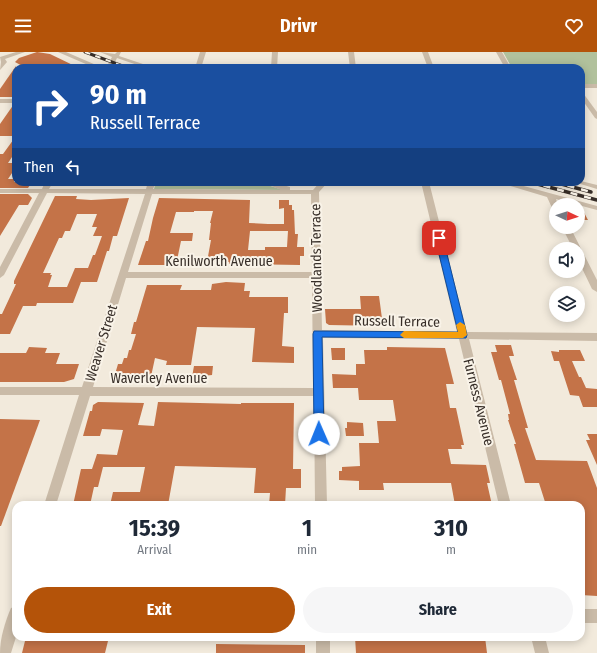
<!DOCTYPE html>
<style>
body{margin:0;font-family:"Fira Sans Condensed",sans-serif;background:#f6f6f7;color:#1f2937;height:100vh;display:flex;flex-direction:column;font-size:15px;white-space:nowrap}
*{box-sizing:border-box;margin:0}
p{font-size:13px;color:#747a83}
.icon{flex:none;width:22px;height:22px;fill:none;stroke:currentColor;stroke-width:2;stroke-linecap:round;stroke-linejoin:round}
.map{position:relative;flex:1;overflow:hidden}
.details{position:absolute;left:12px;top:449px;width:573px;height:140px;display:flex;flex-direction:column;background:#fff;border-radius:12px;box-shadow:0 2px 10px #0003}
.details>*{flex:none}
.top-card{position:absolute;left:12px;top:12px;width:573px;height:122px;border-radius:12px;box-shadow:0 2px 10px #0003;background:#1a4fa0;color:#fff;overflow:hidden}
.needle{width:26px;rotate:94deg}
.tools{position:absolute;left:549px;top:146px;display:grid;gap:8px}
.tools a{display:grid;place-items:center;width:36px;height:36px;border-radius:50%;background:#fff;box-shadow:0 2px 10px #0003;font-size:20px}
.pin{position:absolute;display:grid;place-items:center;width:34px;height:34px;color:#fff;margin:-17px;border-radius:8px;box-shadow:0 2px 6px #0006}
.me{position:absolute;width:44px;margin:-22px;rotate:359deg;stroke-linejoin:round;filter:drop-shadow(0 0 3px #0008)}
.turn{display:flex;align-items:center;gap:14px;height:84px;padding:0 12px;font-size:18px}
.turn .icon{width:52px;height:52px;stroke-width:2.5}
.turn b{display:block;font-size:28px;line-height:34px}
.then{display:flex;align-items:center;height:38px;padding:0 12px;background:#0003;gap:8px;font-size:15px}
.eta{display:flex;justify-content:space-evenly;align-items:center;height:68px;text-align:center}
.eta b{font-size:24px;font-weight:700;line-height:28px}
.cta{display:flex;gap:8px;margin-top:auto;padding:8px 12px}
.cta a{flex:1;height:46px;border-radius:24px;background:#b45309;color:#fff;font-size:16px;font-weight:700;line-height:46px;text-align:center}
.cta a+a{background:#f6f6f7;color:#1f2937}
header{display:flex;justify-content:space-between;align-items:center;height:52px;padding:0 12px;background:#b45309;color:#fff;font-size:18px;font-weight:700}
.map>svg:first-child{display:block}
</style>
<header><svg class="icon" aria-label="menu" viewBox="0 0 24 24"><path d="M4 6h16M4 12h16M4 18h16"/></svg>Drivr<svg class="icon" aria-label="heart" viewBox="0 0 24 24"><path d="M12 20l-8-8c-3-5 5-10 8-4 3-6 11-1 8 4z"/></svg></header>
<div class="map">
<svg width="597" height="601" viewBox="0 0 597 601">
<rect width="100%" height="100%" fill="#f2eadc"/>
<g fill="#b1c19c">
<path d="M503,0H597V33L581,32V16H512Z"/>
<path d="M156,130H258L283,138L154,137Z"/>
</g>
<g fill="#c47348" fill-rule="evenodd">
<path d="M37,0L50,2L79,16H26L15,10L19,6Z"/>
<path d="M16,14V45H0V37Z"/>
<path d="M14,52H16V99L8,111H16V115L8,127H15L14,130H32L28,136H0V102H3L16,84H0V72Z"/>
<path d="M0,142H28L32,146L28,153H19L0,184Z"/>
<path d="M55,144H77L76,147L91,148L129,146L117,184H113L109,199H107L97,230H81L73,251H37L36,254H23L10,282H0V262H2L16,232H14V229ZM77,162H97L92,175H97L93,184H102L95,203H93L88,216H75L67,235H48L52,223H50L51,221H43L59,186H62L65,179H70Z"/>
<path d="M159,146L250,148L249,171L268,172V178V172H284V156L279,157V148H289V153H292V158H294L295,182H298L297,195H304V204H300V213L229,212V210H207L211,188H209L211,171H210L213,159H194V160H176L170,181H193L192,189H181L176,213H138L146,189H148L153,166ZM250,179H288L287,195H265V198H248Z"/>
<path d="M578,154L581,155L588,168H578Z"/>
<path d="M226,230L245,231L244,239H250L249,245H288V261H284L282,294L294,295V311L252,310L255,276L197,275L191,313H166L167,309L155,306L150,329H113L118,312H122L124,306H127L129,298H131L136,282H131L134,270H136L147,233H182L180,238H211L212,232Z"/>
<path d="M360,244H379L383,274L329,273L326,271L325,257H361Z"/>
<path d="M495,293H511L514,304H509L517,328H514L528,376H525L536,408L587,409L597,436V544L581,543V453H546L539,431H525L514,392H516L508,368H509L508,362H510L501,328H499L491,300H497Z"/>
<path d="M29,295L47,296L45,301H60L56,312H79L74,327L64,330H0V301H26Z"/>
<path d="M387,295L445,296L454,332H446L450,356H456L464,393H461L462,397H448L451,412L486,413L490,431H487L492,453H455L451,431H383L384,438H359V429L339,428V419H342V415L360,414L359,391H379L377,369H396L393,348H359L358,336H333L332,322L356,323V312H365L364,298H387Z"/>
<path d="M331,296H345V308H332Z"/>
<path d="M559,298H580L585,309H572L579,325H581L586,336L597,337V355H583L579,344L570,343L559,309H554L551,299L559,300Z"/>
<path d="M194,314H213L212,323L192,325Z"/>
<path d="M98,350L144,351L138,373L154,374L158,350L241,352V351H294L293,417H301V436H286L285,453H269L270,441H254L256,416L175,414L168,453H110L113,440H140L145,415H103L98,435H94L90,453H73L81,417H92L97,402L117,403L123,378L102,377L100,384H83L90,359H92L93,353Z"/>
<path d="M0,367L40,368L1,474H0Z"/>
<path d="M347,370L363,371L364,384H346L345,376H347Z"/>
<path d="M587,382H597V413L586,388H590Z"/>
<path d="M26,585H109L105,601H22Z"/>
<path d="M355,585H485L487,601H356Z"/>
<path d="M216,592L305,593V601H216Z"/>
</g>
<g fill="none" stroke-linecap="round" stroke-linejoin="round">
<g fill="#cabba8" fill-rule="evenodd">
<path d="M16,0H25L5,7L7,10L0,18L1,10L0,5Z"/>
<path d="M58,0H66L103,16H95Z"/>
<path d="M100,0L115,2L117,0H121L119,4L155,16H146L117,6L112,16H106L112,5Z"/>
<path d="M200,0H206L201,16H195Z"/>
<path d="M272,0H278L277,16H271Z"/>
<path d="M348,0H354L356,16H350Z"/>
<path d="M422,0H428L434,16H428Z"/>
<path d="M496,0H502L511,16H505Z"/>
<rect x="581" y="32" width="16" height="4"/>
<path d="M581,40L583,41L597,60V67L595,66L581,46Z"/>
<rect x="0" y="47" width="16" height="4"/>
<path d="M581,129L597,133V137L574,130H581Z"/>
<path d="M45,130H53L49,137H146L148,130H156L153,137L281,138L262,130H273L290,135V138H313L320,130H328L319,140L322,278L457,280L421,130H429L467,280L597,281V289L469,287L511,453H499L459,287L323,286L327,453H315L314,344H90L56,453H44L79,343H0V335H82L145,142L47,141L4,223L0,226V215L39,141H0V137H42ZM152,142H311L312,220H128ZM126,226H312L313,336L93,335Z"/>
<path d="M497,130H509L597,154V158L556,147L558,153H556V158H553L547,145Z"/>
<path d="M562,175H570L597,228V240L592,237L578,208V197H573Z"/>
<path d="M16,554V585L11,601H0C0,586 5,570 11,556Z"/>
<rect x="581" y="557" width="16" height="14"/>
<rect x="316" y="585" width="14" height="16"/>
<path d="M531,585H545L549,601H535Z"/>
</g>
<defs>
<path id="rail-far1" d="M85,0L128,16"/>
<g id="rail">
<path d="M530,130L597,148"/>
<path d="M554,130L591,140"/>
</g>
</defs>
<use href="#rail-far1" stroke="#372e28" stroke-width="3"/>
<use href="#rail" stroke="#372e28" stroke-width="3.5"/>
<use href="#rail-far1" stroke="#f9f3e8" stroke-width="2" stroke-dasharray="5.5" stroke-linecap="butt"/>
<use href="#rail" stroke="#f9f3e8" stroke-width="2.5" stroke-dasharray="7" stroke-linecap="butt"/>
</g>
<path fill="#1a73e8" stroke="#114b97" d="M439,184L443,186L467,283L466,286L322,285L324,382L323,385L319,387L316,385L314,382L313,282L314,279L458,280L435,186Z"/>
<path fill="#f59e0b" d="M460,270L465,273L467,283L463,286H404L400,283L404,279L458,280L456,273Z"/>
<g text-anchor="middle" stroke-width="4" stroke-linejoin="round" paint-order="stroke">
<g font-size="14" fill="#372e28" stroke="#f9f3e8">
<text transform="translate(316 206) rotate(-91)" y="5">Woodlands Terrace</text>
<text x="219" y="214">Kenilworth Avenue</text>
<text transform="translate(397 269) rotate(1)" y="5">Russell Terrace</text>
<text transform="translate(101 291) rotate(-73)" y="5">Weaver Street</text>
<text x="159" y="331">Waverley Avenue</text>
<text transform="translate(479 350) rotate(76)" y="5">Furness Avenue</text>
</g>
</g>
</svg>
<div class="tools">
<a><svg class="needle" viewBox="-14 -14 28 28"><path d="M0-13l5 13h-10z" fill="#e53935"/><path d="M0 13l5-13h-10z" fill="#747a83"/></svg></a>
<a><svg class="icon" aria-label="sound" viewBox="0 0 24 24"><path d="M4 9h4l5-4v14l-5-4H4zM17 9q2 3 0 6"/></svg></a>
<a><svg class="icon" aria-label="layers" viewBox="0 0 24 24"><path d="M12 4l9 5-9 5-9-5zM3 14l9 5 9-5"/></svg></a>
</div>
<div class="pin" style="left:439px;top:186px;background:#d93025"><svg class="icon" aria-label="arrive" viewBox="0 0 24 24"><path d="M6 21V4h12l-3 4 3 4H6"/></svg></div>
<svg class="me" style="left:319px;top:382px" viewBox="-20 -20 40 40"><circle r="19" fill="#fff"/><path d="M0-13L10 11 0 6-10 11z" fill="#1a73e8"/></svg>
<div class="top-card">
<div class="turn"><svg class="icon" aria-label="right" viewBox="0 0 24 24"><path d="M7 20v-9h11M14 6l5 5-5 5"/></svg><div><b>90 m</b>Russell Terrace</div></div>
<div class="then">Then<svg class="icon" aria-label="left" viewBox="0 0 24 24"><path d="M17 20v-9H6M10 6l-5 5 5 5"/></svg></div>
</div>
<section class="details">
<div class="eta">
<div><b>15:39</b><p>Arrival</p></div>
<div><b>1</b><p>min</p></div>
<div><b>310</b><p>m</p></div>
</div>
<div class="cta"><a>Exit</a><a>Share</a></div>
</section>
</div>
